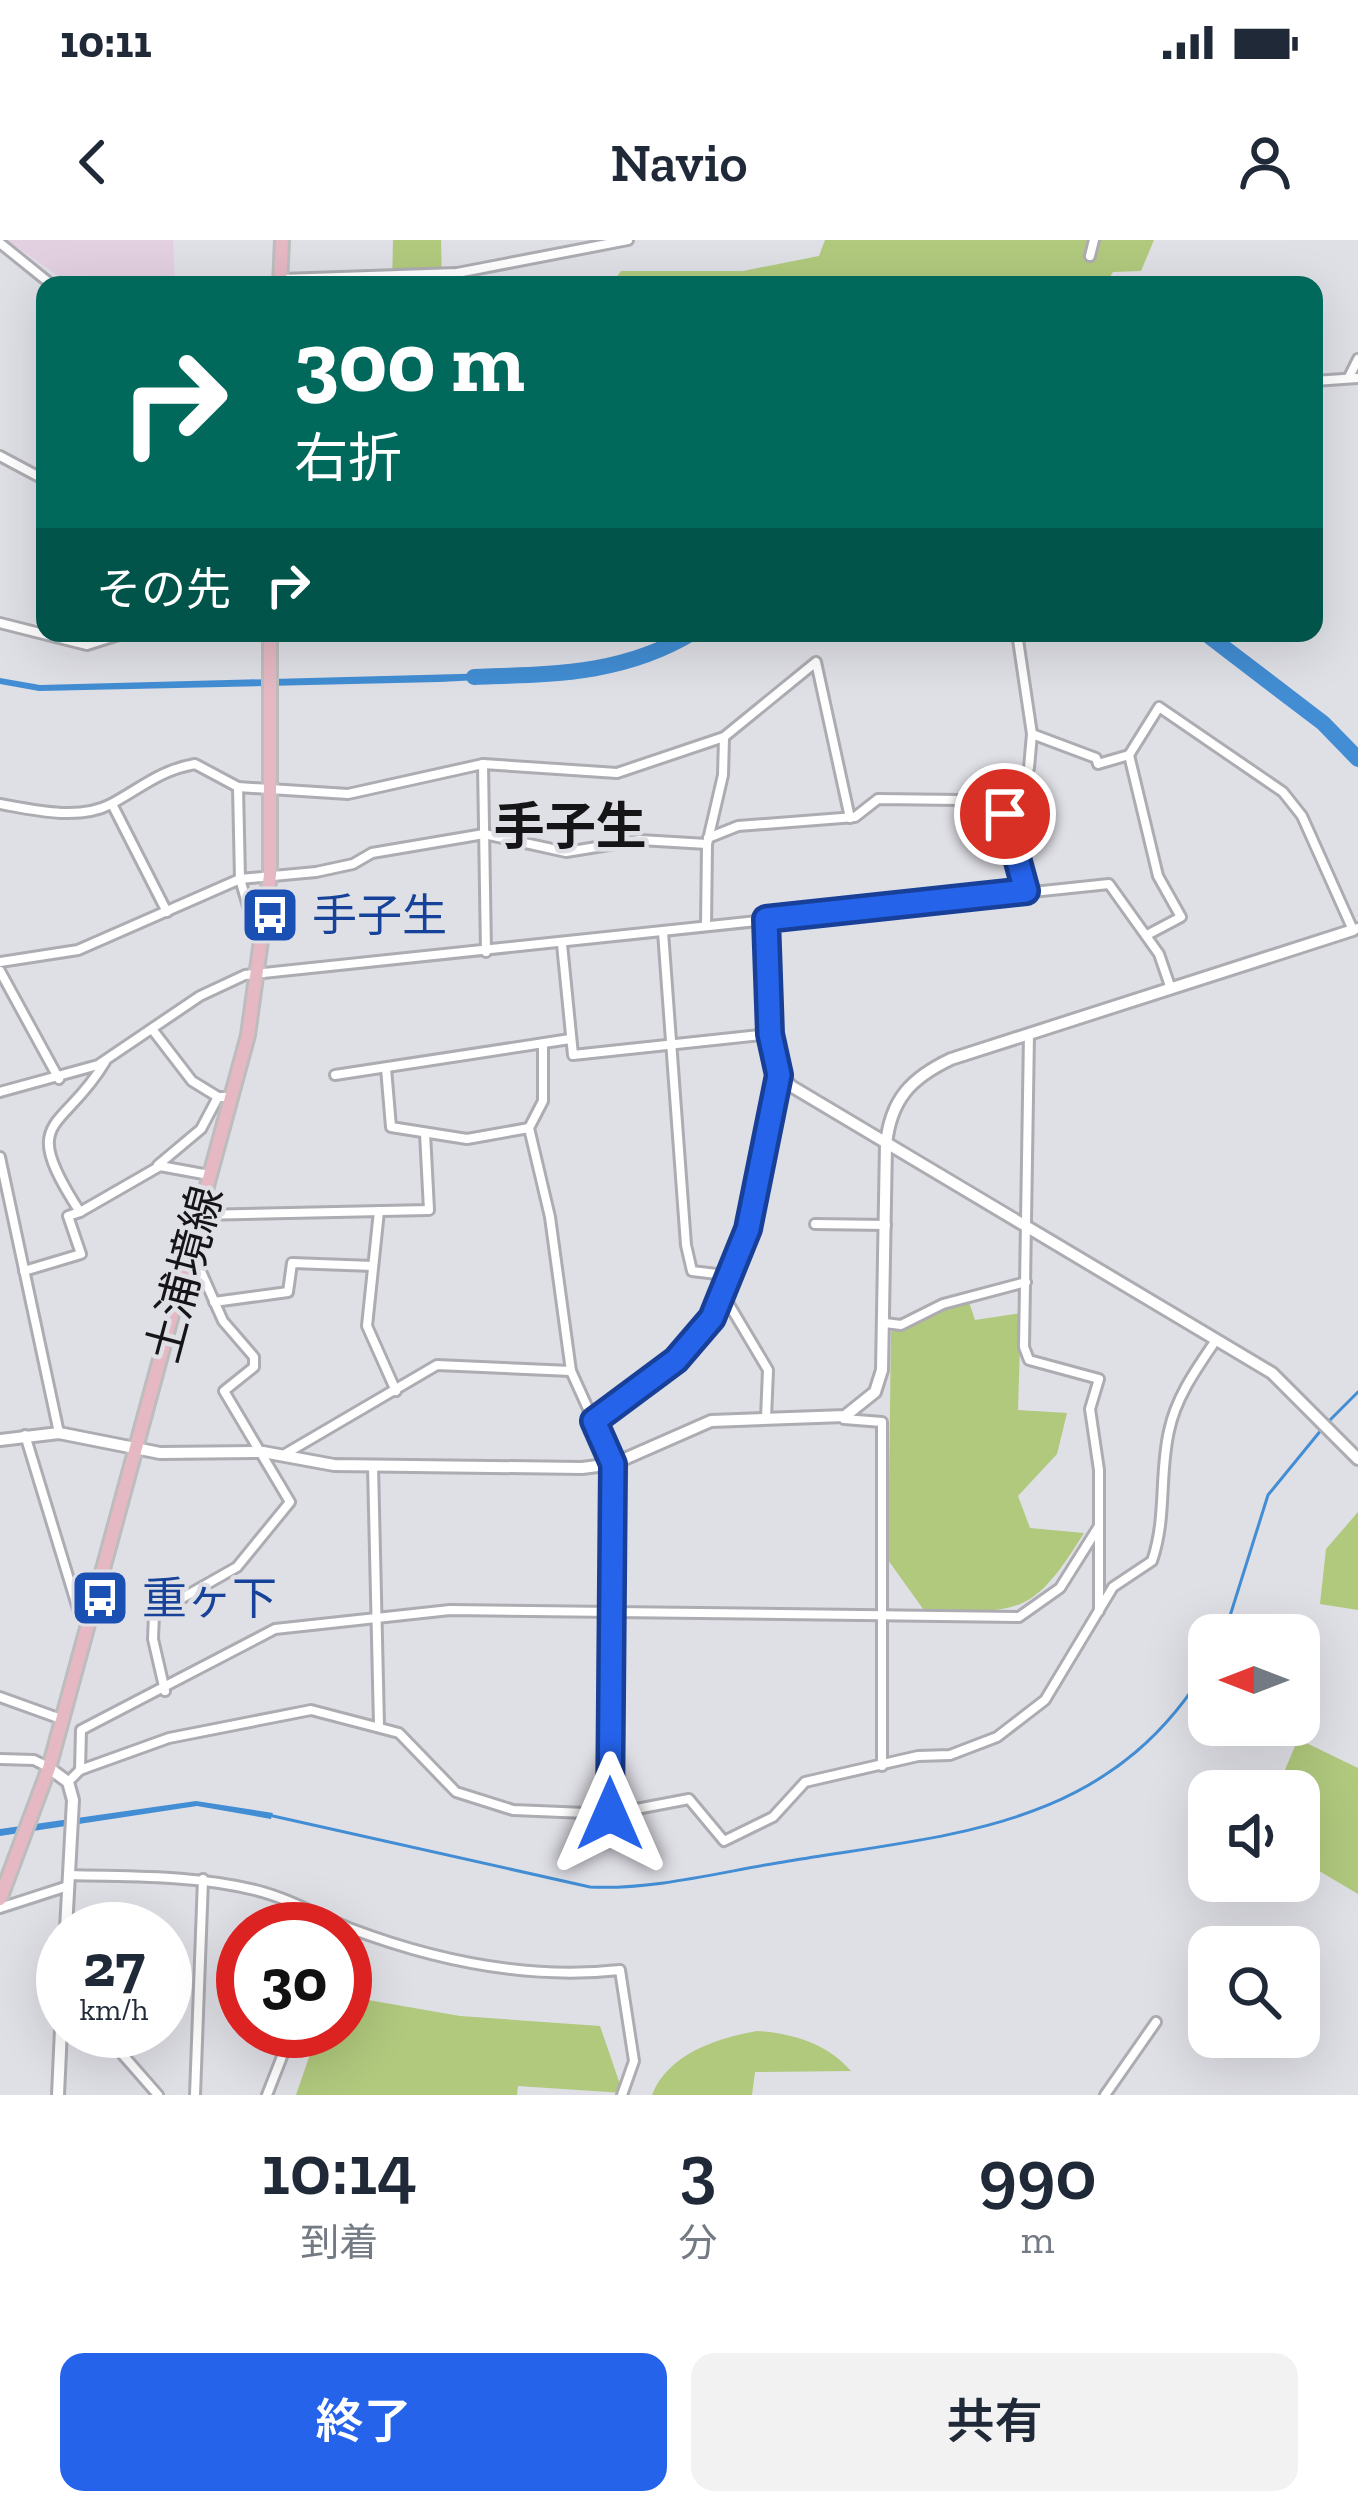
<!DOCTYPE html>
<html lang="ja">
<meta charset="utf-8">
<style>
body{margin:0;font-family:"Zilla Slab","Noto Sans JP",serif;background:#f2f2f3;color:#1f2937;height:100vh;display:flex;flex-direction:column;font-size:45px;white-space:nowrap}
*{box-sizing:border-box;margin:0}
p{font-size:39px;color:#747a83}
.icon{flex:none;width:66px;height:66px;fill:none;stroke:currentColor;stroke-width:2;stroke-linecap:round;stroke-linejoin:round}
.map{position:relative;height:1855px;overflow:hidden}
.sheet{display:flex;flex-direction:column;background:#fff;flex:1}
.sheet>*{flex:none}
.banner{position:absolute;left:36px;top:36px;width:1287px;height:366px;border-radius:24px;box-shadow:0 12px 48px #0002;background:#00695c;color:#fff;overflow:hidden}
.needle{width:78px;rotate:270deg}
.tools{position:absolute;left:1188px;top:1374px;display:grid;gap:24px}
.tools a{display:grid;place-items:center;width:132px;height:132px;border-radius:24px;background:#fff;box-shadow:0 12px 48px #0002;font-size:60px}
.speed{position:absolute;left:36px;top:1662px;display:flex;gap:24px;font-size:60px;font-weight:700;text-align:center}
.speed>*{display:grid;place-content:center;width:156px;height:156px;border-radius:50%;background:#fff;box-shadow:0 12px 48px #0002;line-height:1}
.speed small{font-size:30px;font-weight:400}
.speed .limit{border:18px solid #d22;background:#fff;color:#111}
.pin{position:absolute;display:grid;place-items:center;width:102px;height:102px;color:#fff;margin:-51px;border:6px solid #fff;border-radius:50%;box-shadow:0 3px 12px #0007}
.me{position:absolute;width:132px;margin:-66px;rotate:0deg;stroke-linejoin:round;filter:drop-shadow(0 0 9px #0008)}
.turn{display:flex;align-items:center;gap:42px;height:252px;padding:0 60px;font-size:54px}
.turn .icon{width:156px;height:156px;stroke-width:2.5}
.turn b{display:block;font-size:84px;line-height:102px}
.then{display:flex;align-items:center;height:114px;padding:0 60px;background:#0003;gap:24px;font-size:45px}
.eta{display:flex;justify-content:space-evenly;align-items:center;height:204px;text-align:center}
.eta b{font-size:72px;font-weight:600;line-height:84px}
.cta{display:flex;gap:24px;margin-top:auto;padding:24px 60px}
.cta a{flex:1;height:138px;border-radius:24px;background:#2563eb;color:#fff;font-size:48px;font-weight:600;line-height:138px;text-align:center}
.cta a+a{background:#f2f2f3;color:#1f2937}
.status{display:flex;justify-content:space-between;align-items:center;height:84px;padding:0 60px;background:#fff;direction:ltr}
.status svg{height:33px;fill:currentColor}
header{display:flex;justify-content:space-between;align-items:center;height:156px;padding:0 60px;background:#fff;font-size:54px;font-weight:600}
.map>svg:first-child{display:block}
</style>
<div class="status"><b>10:11</b><svg viewBox="0 0 49 12"><path d="M0 12V9h3v3zM5 12V6h3v6zM10 12V3h3v9zM15 12V0h3v12zM26 1h20v11H26zM47 4h2v5h-2z"/></svg></div>
<header><svg class="icon" aria-label="back" viewBox="0 0 24 24"><path d="M15 5l-7 7 7 7"/></svg>Navio<svg class="icon" aria-label="person" viewBox="0 0 24 24"><circle cx="12" cy="8" r="4"/><path d="M4 21q1-7 8-7t8 7"/></svg></header>
<div class="map">
<svg width="1358" height="1855" viewBox="0 0 1358 1855">
<rect width="100%" height="100%" fill="#dfdfe6"/>
<path fill="#e2cfe0" d="M7,0H173L175,45H71Z"/>
<g fill="#b0c97d">
<path d="M393,0H441L442,45H392Z"/>
<path d="M825,0H1154L1141,31L1113,32L1105,45H611L621,31H743L819,16Z"/>
<path d="M968,1059L975,1080L1021,1073L1018,1170L1067,1173L1057,1214L1018,1256L1030,1288L1084,1293C1031,1378 1021,1370 926,1373L888,1320L891,1092L927,1069Z"/>
<path d="M1358,1272V1370L1320,1364L1326,1309Z"/>
<path d="M1298,1499L1358,1528V1654L1299,1619V1551H1276Z"/>
<path d="M345,1756L460,1776L600,1786L623,1853L518,1846L517,1855H296L318,1791H345Z"/>
<path d="M757,1791C792,1793 828,1804 851,1831L755,1832L752,1855H652C668,1814 717,1798 757,1791Z"/>
</g>
<g fill="#428dd3">
<path d="M497,433V439L440,442L39,451L0,444V438L40,445Z"/>
<path d="M196,1561L273,1573L271,1579L197,1566L0,1596V1589Z"/>
</g>
<g fill="none" stroke-linecap="round" stroke-linejoin="round">
<g stroke="#428dd3" stroke-width="3">
<path d="M1328,1182L1358,1152"/>
<path d="M1224,1395L1268,1255L1322,1189"/>
<path d="M273,1576L590,1647C656,1650 724,1631 789,1621C959,1593 1111,1588 1209,1424"/>
</g>
<g stroke="#428dd3" stroke-width="16">
<path d="M1205,393L1323,483L1358,519"/>
<path d="M474,437C553,434 622,435 692,393"/>
</g>
<defs>
<g id="minor">
<path d="M0,3L52,45"/>
<path d="M1090,16L1094,0"/>
<path d="M282,39L457,33L628,0"/>
<path d="M1349,137L1358,119"/>
<path d="M1314,141L1358,138"/>
<path d="M0,216L45,240"/>
<path d="M0,383L87,405L125,393"/>
<path d="M1017,393L1032,494L1029,528L1005,574L1026,651"/>
<path d="M1032,494L1096,518L1098,524L1129,515L1159,467L1283,552L1302,576L1353,690L1358,688"/>
<path d="M1129,515L1158,636L1181,677L1147,695"/>
<path d="M483,524L486,712"/>
<path d="M238,547L240,639L259,704"/>
<path d="M0,564C33,570 79,581 111,564C141,548 160,530 195,524L238,547L348,554L483,524L617,533L724,497L816,422L850,578"/>
<path d="M112,564L167,672"/>
<path d="M708,598L738,586L855,577L878,559L960,560L1005,574"/>
<path d="M706,686L707,604L723,535L724,498"/>
<path d="M663,692L686,1005L692,1031L725,1035"/>
<path d="M562,704L573,815L770,794"/>
<path d="M0,722L78,710L240,639L316,632L353,624L372,613L484,594L566,612L640,600L707,604"/>
<path d="M0,731L59,839"/>
<path d="M152,789L192,841L218,857"/>
<path d="M1029,794L1024,1107L1029,1120L1099,1139L1090,1169L1099,1230V1371"/>
<path d="M543,805V861L529,888L550,977L571,1131L613,1224L610,1574"/>
<path d="M386,828L391,887L467,899L529,888"/>
<path d="M335,835L570,799"/>
<path d="M0,852L98,825L200,756L245,735L1109,644L1159,714L1171,749"/>
<path d="M0,917L59,1193"/>
<path d="M158,925L201,889L218,857H231"/>
<path d="M379,971L367,1086L396,1151"/>
<path d="M80,972L160,926L209,935"/>
<path d="M199,975L429,970L425,893"/>
<path d="M815,984L886,985"/>
<path d="M24,1031L81,1014L68,976L80,972C17,875 62,894 105,822"/>
<path d="M724,1056L768,1130L766,1178"/>
<path d="M214,1062L288,1052L292,1023L373,1026"/>
<path d="M885,1083L901,1085L943,1064L1026,1042"/>
<path d="M844,1179L882,1182V1526"/>
<path d="M594,1181L676,1120L720,1068L725,1035L748,989L779,835"/>
<path d="M25,1195L78,1369L89,1379"/>
<path d="M285,1214L437,1125L571,1131"/>
<path d="M373,1226L379,1485"/>
<path d="M165,1451L153,1399L154,1374L237,1327L290,1262L224,1151L254,1127V1117L223,1081L195,1018L188,1016"/>
<path d="M0,1457L61,1479"/>
<path d="M0,1519L34,1520L48,1527"/>
<path d="M80,1530L81,1490L275,1389L450,1370L1019,1377L1060,1348L1099,1286"/>
<path d="M68,1542L80,1530L169,1498L311,1470L399,1493L456,1552L513,1570L610,1574L689,1559L724,1601L773,1577L805,1542L918,1516L950,1515L997,1497L1045,1460L1113,1347L1152,1321C1167,1278 1159,1234 1169,1191C1176,1157 1197,1128 1216,1100"/>
<path d="M70,1635C132,1637 194,1635 255,1650C288,1658 317,1675 349,1688C436,1721 528,1740 620,1730L634,1821L622,1855"/>
<path d="M0,1668L68,1646"/>
<path d="M102,1791L158,1855"/>
<path d="M195,1855L203,1639"/>
<path d="M267,1855L292,1791"/>
<path d="M1105,1855L1156,1782"/>
</g>
<g id="tertiary">
<path d="M766,679C767,723 759,816 791,846L1272,1133L1358,1219"/>
<path d="M0,1200L59,1193L160,1213L263,1212L334,1225L582,1228L613,1224L711,1181L845,1176L875,1152L882,1130L886,904C891,859 911,838 951,819L1353,690"/>
<path d="M49,1528L68,1542L73,1560L66,1689"/>
<path d="M58,1855L63,1745"/>
</g>
<g id="primary">
<path d="M280,45L282,0"/>
<path d="M0,1659L49,1528L248,795L270,635V393"/>
</g>
</defs>
<use href="#minor" stroke="#acacb2" stroke-width="14"/>
<use href="#tertiary" stroke="#acacb2" stroke-width="16"/>
<use href="#primary" stroke="#bdbdbe" stroke-width="18"/>
<use href="#minor" stroke="#fff" stroke-width="8"/>
<use href="#tertiary" stroke="#fff" stroke-width="10"/>
<use href="#primary" stroke="#e5b8c3" stroke-width="12"/>
</g>
<g fill="none" stroke-linecap="round" stroke-linejoin="round">
<defs>
<path id="route" d="M610,1574L613,1224L594,1181L676,1120L712,1078L748,989L779,835L770,794L766,679L1026,651L1005,574"/>
</defs>
<use href="#route" stroke="#184099" stroke-width="30"/>
<use href="#route" stroke="#2563eb" stroke-width="21"/>
</g>
<defs>
<symbol id="bus-square" viewBox="-11 -11 22 22"><rect x="-9" y="-9" width="18" height="18" rx="4" fill="#1a4fb4" stroke="#dfdfe6"/><path d="M-5-6H5V4H4V6H2V4H-2V6H-4V4H-5ZM-3.5-4V0h7V-4ZM-3.5 1.2v1.5H-2V1.2ZM2 1.2v1.5H3.5V1.2Z" fill="#fff"/></symbol>
</defs>
<g fill-rule="evenodd">
<use href="#bus-square" x="237" y="642" width="66" height="66"/>
<use href="#bus-square" x="67" y="1325" width="66" height="66"/>
</g>
<g text-anchor="middle" stroke-width="9" stroke-linejoin="round" paint-order="stroke">
<g font-size="45" fill="#164399" stroke="#dfdfe6" text-anchor="start">
<text x="312" y="691">手子生</text>
<text x="142" y="1374">重ヶ下</text>
</g>
<g font-size="45" fill="#151517" stroke="#dfdfe6">
<text transform="translate(184 1034) rotate(-75)" y="16">土浦境線</text>
</g>
<g font-size="51" font-weight="bold" fill="#151517" stroke="#dfdfe6">
<text x="570" y="604">手子生</text>
</g>
</g>
</svg>
<div class="tools">
<a><svg class="needle" viewBox="-14 -14 28 28"><path d="M0-13l5 13h-10z" fill="#e53935"/><path d="M0 13l5-13h-10z" fill="#747a83"/></svg></a>
<a><svg class="icon" aria-label="sound" viewBox="0 0 24 24"><path d="M4 9h4l5-4v14l-5-4H4zM17 9q2 3 0 6"/></svg></a>
<a><svg class="icon" aria-label="search" viewBox="0 0 24 24"><circle cx="10" cy="10" r="6"/><path d="M15 15l6 6"/></svg></a>
</div>
<div class="speed"><div>27<small>km/h</small></div><div class="limit">30</div></div>
<div class="pin" style="left:1005px;top:574px;background:#d93025"><svg class="icon" aria-label="arrive" viewBox="0 0 24 24"><path d="M6 21V4h12l-3 4 3 4H6"/></svg></div>
<svg class="me" style="left:610px;top:1574px" viewBox="-20 -20 40 40"><path d="M0-17L14 15 0 8-14 15z" fill="#2563eb" stroke="#fff" stroke-width="4"/></svg>
<div class="banner">
<div class="turn"><svg class="icon" aria-label="right" viewBox="0 0 24 24"><path d="M7 20v-9h11M14 6l5 5-5 5"/></svg><div><b>300 m</b>右折</div></div>
<div class="then">その先<svg class="icon" aria-label="right" viewBox="0 0 24 24"><path d="M7 20v-9h11M14 6l5 5-5 5"/></svg></div>
</div>
</div>
<section class="sheet">
<div class="eta">
<div><b>10:14</b><p>到着</p></div>
<div><b>3</b><p>分</p></div>
<div><b>990</b><p>m</p></div>
</div>
<div class="cta"><a>終了</a><a>共有</a></div>
</section>
